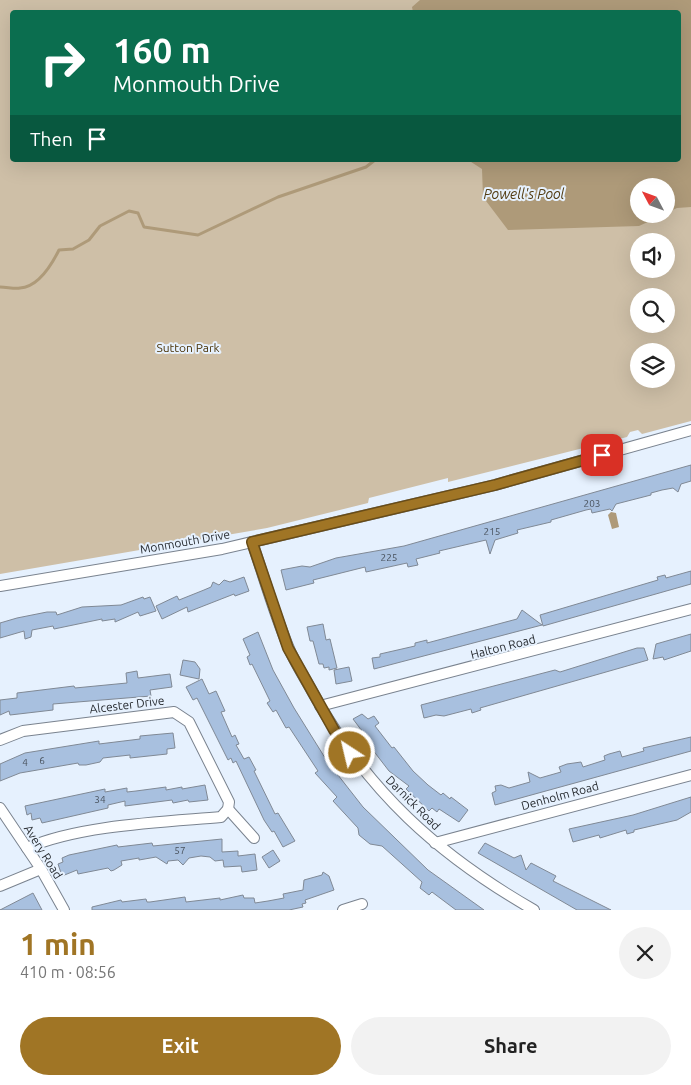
<!DOCTYPE html>
<meta charset="utf-8">
<style>
body{margin:0;font-family:Ubuntu,sans-serif;background:#f2f2f2;color:#222;height:100vh;display:flex;flex-direction:column;font-size:19px;white-space:nowrap}
*{box-sizing:border-box;margin:0}
p{font-size:16px;color:#767676}
.icon{flex:none;width:28px;height:28px;fill:none;stroke:currentColor;stroke-width:2;stroke-linecap:round;stroke-linejoin:round}
.map{position:relative;height:910px;overflow:hidden}
.side{display:flex;flex-direction:column;background:#fff;flex:1}
.side>*{flex:none}
.guide{position:absolute;left:10px;top:10px;width:671px;height:152px;border-radius:5px;box-shadow:0 5px 20px #0002;background:#0b6e4f;color:#fff;overflow:hidden}
.needle{width:32px;rotate:311deg}
.buttons{position:absolute;left:630px;top:178px;display:grid;gap:10px}
.buttons a{display:grid;place-items:center;width:45px;height:45px;border-radius:50%;background:#fff;box-shadow:0 5px 20px #0002;font-size:25px}
.pin{position:absolute;display:grid;place-items:center;width:42px;height:42px;color:#fff;margin:-21px;border-radius:10px;box-shadow:0 2px 8px #0006}
.me{position:absolute;width:55px;margin:-28px;rotate:325deg;stroke-linejoin:round;filter:drop-shadow(0 0 4px #0008)}
.turn{display:flex;align-items:center;gap:18px;height:105px;padding:0 20px;font-size:22px}
.turn .icon{width:65px;height:65px;stroke-width:2.5}
.turn b{display:block;font-size:35px;line-height:42px}
.then{display:flex;align-items:center;height:48px;padding:0 20px;background:#0003;gap:10px;font-size:19px}
.round{display:grid;place-items:center;flex:none;width:52px;height:52px;border-radius:26px;background:#f2f2f2}
.overview{display:flex;align-items:center;justify-content:space-between;height:85px;padding:0 20px}
h1{font-size:30px;font-weight:700;line-height:38px;color:#a07525}
.button{display:flex;gap:10px;margin-top:auto;padding:10px 20px}
.button a{flex:1;height:58px;border-radius:30px;background:#a07525;color:#fff;font-size:20px;font-weight:700;line-height:58px;text-align:center}
.button a+a{background:#f2f2f2;color:#222}
.map>svg:first-child{display:block}
</style>
<div class="map">
<svg width="691" height="910" viewBox="0 0 691 910">
<rect width="100%" height="100%" fill="#e6f1fe"/>
<path fill="#cebfa7" fill-rule="evenodd" d="M0,0H691V421L642,434L638,430L630,432L627,437L448,482V478L369,498L368,503L267,528L0,574ZM12,12H679V160H12ZM639,186H666V214H639ZM639,241H666V269H639ZM639,296H666V324H639ZM639,351H666V379H639Z"/>
<g fill="#ae9a79">
<path d="M420,0H691V207L677,208L666,213V186H639V214H665L639,226L508,230L483,197L482,169L468,160H679V12H413L412,7Z"/>
<path d="M611,512L616,513L619,527L612,529L608,515Z"/>
</g>
<g fill="none" stroke-linecap="round" stroke-linejoin="round">
<path stroke="#ae9a79" stroke-width="3" d="M0,287C7,287 14,289 20,288C38,287 52,264 59,250L73,249L89,240L100,226L129,211L138,213L144,227L198,235L278,197L366,167L375,160"/>
</g>
<g fill="#a8c0df" stroke="#808995">
<path d="M691,465V481L681,484L678,492L673,488L662,490L651,493V495L616,504L612,511L610,509L592,513L591,509L586,510L551,520V522L517,530L518,533L495,540L490,554L486,540L439,551L440,553L416,559L418,565L408,567L407,563L366,572L365,567L313,580L314,583L286,590L281,570L302,566L310,567L336,558L404,546Z"/>
<path d="M691,571V584L543,626L540,615L658,580L657,577L665,575L666,578Z"/>
<path d="M244,577L249,591L235,596L234,594L188,612L187,607L162,619L156,606L177,596L179,600L204,590L211,587L213,582L219,585L224,580L230,582Z"/>
<path d="M143,597L144,599L150,597L156,611L140,616L138,612L115,622V619L102,621V619L54,629L53,626L32,630L31,637L25,639L24,631L0,638V623L17,618L47,612H56L57,615L82,607L121,605Z"/>
<path d="M522,610L542,625L374,669L372,658L380,657V654L415,646V643L427,640V643L517,619Z"/>
<path d="M323,624L326,640L330,639L337,668L329,670V667L324,668L323,664H319L313,641H310L307,627Z"/>
<path d="M258,632L273,670L294,708L327,761L363,807L428,870L484,910H456L432,892L429,895L420,888L422,882L382,846L370,844L359,835L358,828L333,801L337,797L315,773L318,771L289,727L286,728L276,710L273,712L267,703L270,701L252,664L250,665L247,657L250,655L243,639Z"/>
<path d="M691,634V651L664,660L663,657L653,659L656,644Z"/>
<path d="M637,648H644L648,660L480,708L481,710L472,713L471,709L444,716L436,715L424,718L421,705L555,670L560,672Z"/>
<path d="M183,660L195,662L200,669L199,679L180,675Z"/>
<path d="M349,667L352,681L336,684L334,670Z"/>
<path d="M137,671L138,678L170,674L172,687L150,690L151,696L53,704V710L10,715L9,711L0,715V700L17,698V693L74,686L75,688L127,683L126,673Z"/>
<path d="M202,679L209,694L216,691L225,711L221,712L232,737L235,735L239,744L236,745L244,759L249,757L256,770L254,771L275,814L278,813L295,841L283,847L274,831L272,832L264,820L236,761L233,763L231,758L228,760L197,698L193,700L186,687Z"/>
<path d="M362,714L368,719L374,716L379,723L375,726L392,748L394,747L413,771L428,785L441,795L443,793L450,799L451,797L468,810L459,822L439,809L437,812L432,808L429,811L406,789L409,786L389,771L369,745L371,743L353,719Z"/>
<path d="M173,733L175,748L167,749V754L130,758V755L103,758L100,762L86,765H79L78,763L20,773L0,781V764L25,753L99,741V744L140,739V736Z"/>
<path d="M691,737V751L495,805L492,793L496,791L495,786L501,785L509,788L530,782L528,772L540,778L561,772L559,767L567,764L581,762L583,767L605,760L604,756L609,754L620,751L622,757L644,751L643,748Z"/>
<path d="M205,785L208,800L189,802L188,800L173,803L172,800L125,806V801L108,805V808L42,823L40,818L32,820L31,813L27,815L25,806L105,789V792L127,788V792L136,791L166,787V790L182,787V789Z"/>
<path d="M691,797V812L677,820L634,830V832L627,834L626,830L600,838L599,835L573,842L569,829L633,815Z"/>
<path d="M222,839V852L238,851V856L255,854L257,870L242,872L241,866L224,867L223,860L215,861L210,857L201,856L189,858L183,865L178,860L168,861L167,864L156,857L139,860V858L121,861L122,865L114,870L111,871L108,868L78,874L77,870L62,876L58,864L63,862L62,858L69,855L117,845L118,847L152,843L153,846Z"/>
<path d="M485,843L514,858L521,855L526,870L531,863L556,876L553,881L611,910H577L478,853Z"/>
<path d="M273,850L280,861L269,868L262,857Z"/>
<path d="M323,872L329,876L334,890L305,900L306,903L302,904L303,907L289,910H92V907L121,900L122,902L146,899L147,902H150L185,897L186,902L220,898V900L243,895L244,898H254L255,903L268,901L284,898L283,894L303,890L304,880L322,875Z"/>
<path d="M33,893L42,910H0Z"/>
</g>
<g fill="none" stroke-linecap="round" stroke-linejoin="round">
<defs>
<g id="minor">
<path d="M252,542C264,577 274,613 288,646C294,662 305,678 313,693C367,791 438,855 534,910"/>
<path d="M0,586L222,549L495,485L691,430"/>
<path d="M320,706L691,609"/>
<path d="M0,740L23,731L174,712L189,722L229,802L228,809L221,817C163,822 79,825 27,848"/>
<path d="M0,808L41,869L64,910"/>
<path d="M228,809L254,838"/>
<path d="M435,843L691,775"/>
<path d="M0,886L41,869"/>
<path d="M343,910L362,904"/>
</g>
</defs>
<use href="#minor" stroke="#7a838f" stroke-width="12"/>
<use href="#minor" stroke="#fff" stroke-width="10"/>
</g>
<g fill="none" stroke-linecap="round" stroke-linejoin="round">
<defs>
<path id="route" d="M350,753L334,730L288,648L252,542L495,485L602,455"/>
</defs>
<use href="#route" stroke="#684c18" stroke-width="12"/>
<use href="#route" stroke="#a07525" stroke-width="9"/>
</g>
<g text-anchor="middle" stroke-width="4" stroke-linejoin="round" paint-order="stroke">
<g font-size="10" fill="#48515c">
<text x="592" y="507">203</text>
<text x="492" y="535">215</text>
<text x="389" y="561">225</text>
<text x="42" y="764">6</text>
<text x="25" y="766">4</text>
<text x="100" y="803">34</text>
<text x="180" y="854">57</text>
</g>
<g font-size="12" fill="#493206" stroke="#e6f1fe">
<text x="188" y="352">Sutton Park</text>
</g>
<g font-size="12" fill="#282c31" stroke="#e6f1fe">
<text transform="translate(185 542) rotate(-10)" y="4">Monmouth Drive</text>
<text transform="translate(503 647) rotate(-14)" y="4">Halton Road</text>
<text transform="translate(127 705) rotate(-7)" y="4">Alcester Drive</text>
<text transform="translate(560 796) rotate(-15)" y="4">Denholm Road</text>
<text transform="translate(413 803) rotate(45)" y="4">Darnick Road</text>
<text transform="translate(43 852) rotate(58)" y="4">Avery Road</text>
</g>
<g font-size="14" font-style="italic" fill="#533c12" stroke="#e6f1fe">
<text x="524" y="199">Powell's Pool</text>
</g>
</g>
</svg>
<div class="buttons">
<a><svg class="needle" viewBox="-14 -14 28 28"><path d="M0-13l5 13h-10z" fill="#e53935"/><path d="M0 13l5-13h-10z" fill="#767676"/></svg></a>
<a><svg class="icon" aria-label="sound" viewBox="0 0 24 24"><path d="M4 9h4l5-4v14l-5-4H4zM17 9q2 3 0 6"/></svg></a>
<a><svg class="icon" aria-label="search" viewBox="0 0 24 24"><circle cx="10" cy="10" r="6"/><path d="M15 15l6 6"/></svg></a>
<a><svg class="icon" aria-label="layers" viewBox="0 0 24 24"><path d="M12 4l9 5-9 5-9-5zM3 14l9 5 9-5"/></svg></a>
</div>
<div class="pin" style="left:602px;top:455px;background:#d93025"><svg class="icon" aria-label="arrive" viewBox="0 0 24 24"><path d="M6 21V4h12l-3 4 3 4H6"/></svg></div>
<svg class="me" style="left:350px;top:753px" viewBox="-20 -20 40 40"><circle r="17" fill="#a07525" stroke="#fff" stroke-width="3"/><path d="M0-11L8 9 0 5-8 9z" fill="#fff"/></svg>
<div class="guide">
<div class="turn"><svg class="icon" aria-label="right" viewBox="0 0 24 24"><path d="M7 20v-9h11M14 6l5 5-5 5"/></svg><div><b>160 m</b>Monmouth Drive</div></div>
<div class="then">Then<svg class="icon" aria-label="arrive" viewBox="0 0 24 24"><path d="M6 21V4h12l-3 4 3 4H6"/></svg></div>
</div>
</div>
<section class="side">
<div class="overview"><div><h1>1 min</h1><p>410 m · 08:56</p></div><a class="round"><svg class="icon" aria-label="close" viewBox="0 0 24 24"><path d="M6 6l12 12M18 6L6 18"/></svg></a></div>
<div class="button"><a>Exit</a><a>Share</a></div>
</section>
